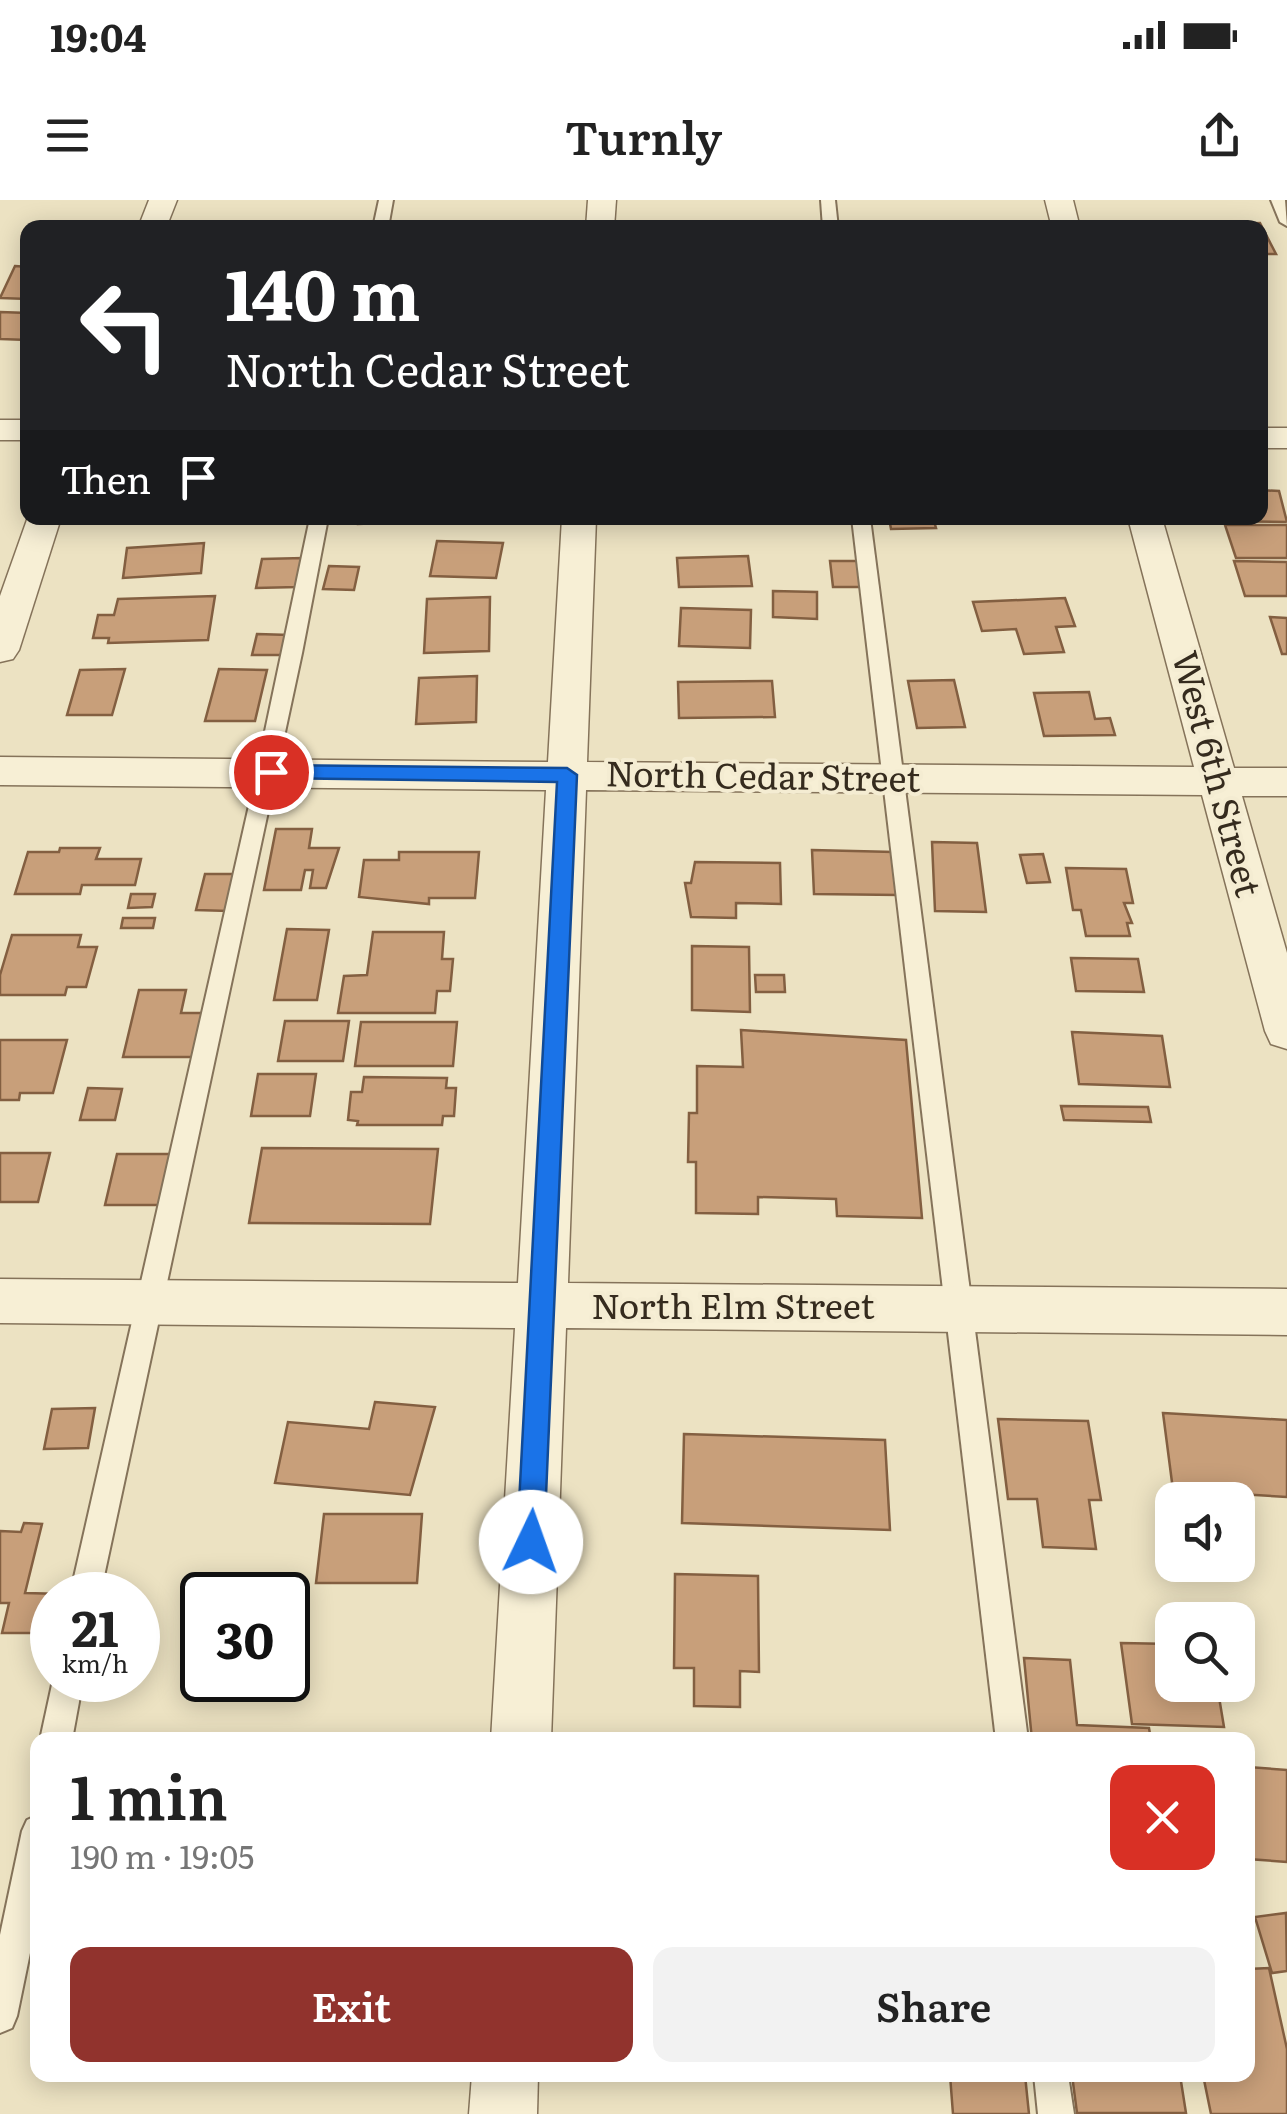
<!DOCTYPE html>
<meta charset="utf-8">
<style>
body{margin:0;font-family:Literata,serif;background:#f2f2f2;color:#222;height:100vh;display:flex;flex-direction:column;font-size:38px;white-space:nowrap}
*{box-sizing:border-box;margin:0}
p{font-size:32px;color:#767676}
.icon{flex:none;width:55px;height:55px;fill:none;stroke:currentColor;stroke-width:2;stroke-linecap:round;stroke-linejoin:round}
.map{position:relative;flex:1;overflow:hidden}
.details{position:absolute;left:30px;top:1532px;width:1225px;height:350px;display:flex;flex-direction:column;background:#fff;border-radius:20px;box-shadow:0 5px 25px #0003}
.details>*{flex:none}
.top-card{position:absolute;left:20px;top:20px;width:1248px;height:305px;border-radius:20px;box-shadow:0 5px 25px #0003;background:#202124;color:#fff;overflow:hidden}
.buttons{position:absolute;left:1155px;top:1282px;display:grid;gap:20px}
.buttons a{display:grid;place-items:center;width:100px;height:100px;border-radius:20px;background:#fff;box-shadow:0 5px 25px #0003;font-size:50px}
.speed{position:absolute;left:30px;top:1372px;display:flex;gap:20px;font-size:50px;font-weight:700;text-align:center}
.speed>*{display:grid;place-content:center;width:130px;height:130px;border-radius:50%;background:#fff;box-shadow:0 5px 25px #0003;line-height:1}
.speed small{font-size:25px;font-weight:400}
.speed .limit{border:5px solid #111;border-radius:15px;background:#fff;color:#111}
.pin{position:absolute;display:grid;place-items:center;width:85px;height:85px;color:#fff;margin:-42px;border:5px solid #fff;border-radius:50%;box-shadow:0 2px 10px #0007}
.me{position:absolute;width:110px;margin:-55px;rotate:3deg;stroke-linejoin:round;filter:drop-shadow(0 0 8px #0008)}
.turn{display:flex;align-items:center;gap:35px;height:210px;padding:0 40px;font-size:45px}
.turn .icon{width:130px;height:130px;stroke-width:2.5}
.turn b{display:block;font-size:70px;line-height:85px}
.then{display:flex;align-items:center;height:95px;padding:0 40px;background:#0003;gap:20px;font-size:38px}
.round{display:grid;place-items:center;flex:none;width:105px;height:105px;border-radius:20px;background:#f2f2f2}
.headline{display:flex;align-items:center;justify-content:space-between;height:170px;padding:0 40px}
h1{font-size:60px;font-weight:600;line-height:75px}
.button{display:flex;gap:20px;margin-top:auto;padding:20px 40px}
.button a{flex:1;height:115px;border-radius:20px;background:#91332d;color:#fff;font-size:40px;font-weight:600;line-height:115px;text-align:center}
.button a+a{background:#f2f2f2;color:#222}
.status{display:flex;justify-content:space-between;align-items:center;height:70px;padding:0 50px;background:#fff;direction:ltr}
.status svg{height:28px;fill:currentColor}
header{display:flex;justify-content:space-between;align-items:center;height:130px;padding:0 40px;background:#fff;font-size:45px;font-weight:600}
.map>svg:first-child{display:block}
</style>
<div class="status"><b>19:04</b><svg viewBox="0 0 49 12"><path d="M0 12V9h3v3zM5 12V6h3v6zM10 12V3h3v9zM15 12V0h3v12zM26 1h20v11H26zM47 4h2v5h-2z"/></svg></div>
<header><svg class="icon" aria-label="menu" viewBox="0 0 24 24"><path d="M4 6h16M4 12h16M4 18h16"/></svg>Turnly<svg class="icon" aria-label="share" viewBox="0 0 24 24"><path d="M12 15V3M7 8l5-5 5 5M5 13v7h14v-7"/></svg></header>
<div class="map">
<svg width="1287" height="1914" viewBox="0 0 1287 1914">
<rect width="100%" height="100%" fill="#ece2c2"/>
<g fill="#c89f7a" stroke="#835f41" stroke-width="2.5">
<path d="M1260,23L1276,54H1260V28L1230,24Z"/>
<path d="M15,66L28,67V99L0,98Z"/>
<path d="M0,112L28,113V140L0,139Z"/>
<path d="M1260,290L1279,291L1287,322L1211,321L1210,318H1260Z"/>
<path d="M358,318H411V322L358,324Z"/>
<path d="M889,318H933L936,328L891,329Z"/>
<path d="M1225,325H1287V358H1236Z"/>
<path d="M437,341L503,343L496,378L430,376Z"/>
<path d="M204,343L201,373L123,378L127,348Z"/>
<path d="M748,356L752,386L679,387L677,358Z"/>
<path d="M303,358L297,387L256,388L262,359Z"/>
<path d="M830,361H861L865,387H833Z"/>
<path d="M1234,361L1287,362V396H1245Z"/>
<path d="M329,366L359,367L354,390L323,389Z"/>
<path d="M773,391L817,392V419L773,417Z"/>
<path d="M215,396L208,440L108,443L109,438H93L98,415H114L118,399Z"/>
<path d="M490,397L489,451L424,453L427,399Z"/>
<path d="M1065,398L1075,426L1056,427L1064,452L1024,454L1016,429L982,431L973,402Z"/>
<path d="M681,408L751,410L750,448L679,446Z"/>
<path d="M1270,417L1287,418V454H1282Z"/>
<path d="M257,434L289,435L284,455H252Z"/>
<path d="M125,469L112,515H67L80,470Z"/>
<path d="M219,469L267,470L255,521H205Z"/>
<path d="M477,476L476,522L416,524L419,478Z"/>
<path d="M954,480L965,527L917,528L908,481Z"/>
<path d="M772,481L775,517L679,518L678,482Z"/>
<path d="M1089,492L1095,519L1110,518L1115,535L1044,536L1034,493Z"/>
<path d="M276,629H312L309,648H339L326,688H310L313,670H305L301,690H264Z"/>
<path d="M932,642L977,643L986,712L935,711Z"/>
<path d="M60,648H100L96,659H141L135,685H82L80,694H15L28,652H59Z"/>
<path d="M812,650L894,652L898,695L814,694Z"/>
<path d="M399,652H479L475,698H429V704L359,697L364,660H399Z"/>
<path d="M1043,654L1050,682L1027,683L1020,655Z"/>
<path d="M695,662L780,663L781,704L736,703V718L691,717L685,683H691Z"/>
<path d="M1066,668L1126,669L1133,703H1124L1132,723H1127L1130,736H1086L1081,710H1073Z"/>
<path d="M205,674H237L229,711L196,710Z"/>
<path d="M131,694H155L152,707L128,708Z"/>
<path d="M123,718H155L153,728H121Z"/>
<path d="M287,729L329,730L317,800H274Z"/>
<path d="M373,732H444L442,759H453L450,791H437L435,813H338L344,776L367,775Z"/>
<path d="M12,735H81L78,747H97L86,787H67L65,795H0V775Z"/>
<path d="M692,746L749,747L750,812L692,810Z"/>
<path d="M1071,758L1138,759L1144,792L1076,791Z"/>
<path d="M755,775H784L785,792H756Z"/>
<path d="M139,790H186L181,813H205L195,857H123Z"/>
<path d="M285,821H349L343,861H278Z"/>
<path d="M361,822H457L453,866H355Z"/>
<path d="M741,830L906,840L922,1018L837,1016L836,999L758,997V1014L696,1013V962H688L689,913H697V866L743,867Z"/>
<path d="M1072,832L1162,836L1170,887L1079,884Z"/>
<path d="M0,840H67L53,893H20L19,900H0Z"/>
<path d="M258,874H316L310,916H251Z"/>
<path d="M364,877L447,878L446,888H456L454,916H443L442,925H357L358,921L348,920L351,892H362Z"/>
<path d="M88,888L122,889L115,920H80Z"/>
<path d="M1061,906L1148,907L1151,922L1064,920Z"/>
<path d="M262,948L438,949L430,1024L249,1023Z"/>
<path d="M0,953H50L38,1002H0Z"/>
<path d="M117,954H171L160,1005H105Z"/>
<path d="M375,1202L435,1207L410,1295L275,1283L288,1222L369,1229Z"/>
<path d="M95,1208L88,1248L44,1249L52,1209Z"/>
<path d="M1163,1213L1287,1220V1297L1173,1290Z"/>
<path d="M998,1219L1088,1221L1101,1300H1089L1096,1349L1043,1347L1037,1299H1008Z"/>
<path d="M684,1234L885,1240L890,1330L682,1323Z"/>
<path d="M324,1314H422L417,1383H316Z"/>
<path d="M24,1323L42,1324L25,1393L65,1394L52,1395V1433H2L9,1403H0V1331L21,1332Z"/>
<path d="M675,1374L758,1376L759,1472L740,1471V1507L694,1506V1468H674Z"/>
<path d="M1121,1443L1172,1444V1485H1217L1224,1527L1132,1524Z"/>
<path d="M1024,1458L1070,1460L1077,1525L1149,1528L1151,1540H1032Z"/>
<path d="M1248,1567L1287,1570V1662L1248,1659Z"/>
<path d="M1286,1713L1287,1771L1272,1773L1255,1717Z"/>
<path d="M1269,1768L1287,1849V1914H1211L1203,1875H1248V1769Z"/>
<path d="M950,1875H1025L1029,1914H953Z"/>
<path d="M1072,1875H1180L1186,1913H1077Z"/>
</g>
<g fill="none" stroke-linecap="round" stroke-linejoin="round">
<defs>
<g id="service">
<path d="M379,0H393L388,28H373Z"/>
<path d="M821,0H835L838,28H823Z"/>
<path d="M1271,0H1285L1287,26L1280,22Z"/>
<path d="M310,318H328L302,453L100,1395H70L253,588Z"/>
<path d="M852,318H870L1028,1540H996Z"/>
<path d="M53,1480H83L72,1540H40Z"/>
<path d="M38,1615V1714L17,1816L12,1828L0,1833V1735L22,1631L27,1620Z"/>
<path d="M1034,1875H1068L1074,1914H1038Z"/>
</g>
<g id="minor">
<path d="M149,0H177L166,28H138Z"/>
<path d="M588,0H616L614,28H586Z"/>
<path d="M1045,0H1073L1080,28H1052Z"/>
<rect x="0" y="220" width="28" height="20"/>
<rect x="1260" y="228" width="27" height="20"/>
<path d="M28,317L61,318L19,450L13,459L0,462V396Z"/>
<path d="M562,318H596L587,562L1194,567L1128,318H1162L1234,568H1287V596H1242L1287,753V849L1271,844L1265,831L1202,595L586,590L568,1083L1287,1089V1135L566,1128L551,1540H491L515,1128L0,1123V1079L518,1083L546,590L0,585V557L548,562Z"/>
<path d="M472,1875H538L537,1914H469Z"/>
</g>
</defs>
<use href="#service" stroke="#85735a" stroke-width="4"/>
<use href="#minor" stroke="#85735a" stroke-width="3"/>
<use href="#service" fill="#f7efd5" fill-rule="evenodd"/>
<use href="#minor" fill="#f7efd5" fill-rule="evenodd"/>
</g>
<path fill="#1a73e8" stroke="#114b97" stroke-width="2.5" d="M271,565L567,568L577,575L544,1342L540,1351L531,1355L521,1351L517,1342L557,582L271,578L262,572Z"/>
<g text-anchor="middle" stroke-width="8" stroke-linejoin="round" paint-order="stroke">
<g font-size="35" fill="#352b1e" stroke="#f4ecd2">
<text transform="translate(1216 574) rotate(75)" y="12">West 6th Street</text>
<text transform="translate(763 577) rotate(1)" y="12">North Cedar Street</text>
<text x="733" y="1119">North Elm Street</text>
</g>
</g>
</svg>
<div class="buttons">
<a><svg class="icon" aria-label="sound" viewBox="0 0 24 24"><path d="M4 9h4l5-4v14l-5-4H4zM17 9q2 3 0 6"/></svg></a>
<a><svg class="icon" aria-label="search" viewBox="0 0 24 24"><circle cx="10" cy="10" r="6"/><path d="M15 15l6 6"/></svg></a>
</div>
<div class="speed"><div>21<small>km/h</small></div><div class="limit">30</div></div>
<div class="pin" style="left:271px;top:572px;background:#d93025"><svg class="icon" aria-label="arrive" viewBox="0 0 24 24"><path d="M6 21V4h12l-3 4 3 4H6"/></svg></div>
<svg class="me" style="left:531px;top:1342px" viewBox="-20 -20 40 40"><circle r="19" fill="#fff"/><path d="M0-13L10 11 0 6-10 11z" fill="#1a73e8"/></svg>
<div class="top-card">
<div class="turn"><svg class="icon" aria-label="left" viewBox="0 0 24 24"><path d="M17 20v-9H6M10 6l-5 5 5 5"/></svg><div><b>140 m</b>North Cedar Street</div></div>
<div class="then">Then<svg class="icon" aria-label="arrive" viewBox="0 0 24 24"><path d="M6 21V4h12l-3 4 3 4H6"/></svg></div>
</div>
<section class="details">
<div class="headline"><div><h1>1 min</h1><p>190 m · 19:05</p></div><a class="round" style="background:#d93025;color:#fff"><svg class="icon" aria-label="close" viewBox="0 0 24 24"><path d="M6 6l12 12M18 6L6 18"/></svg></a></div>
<div class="button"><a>Exit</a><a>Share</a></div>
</section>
</div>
